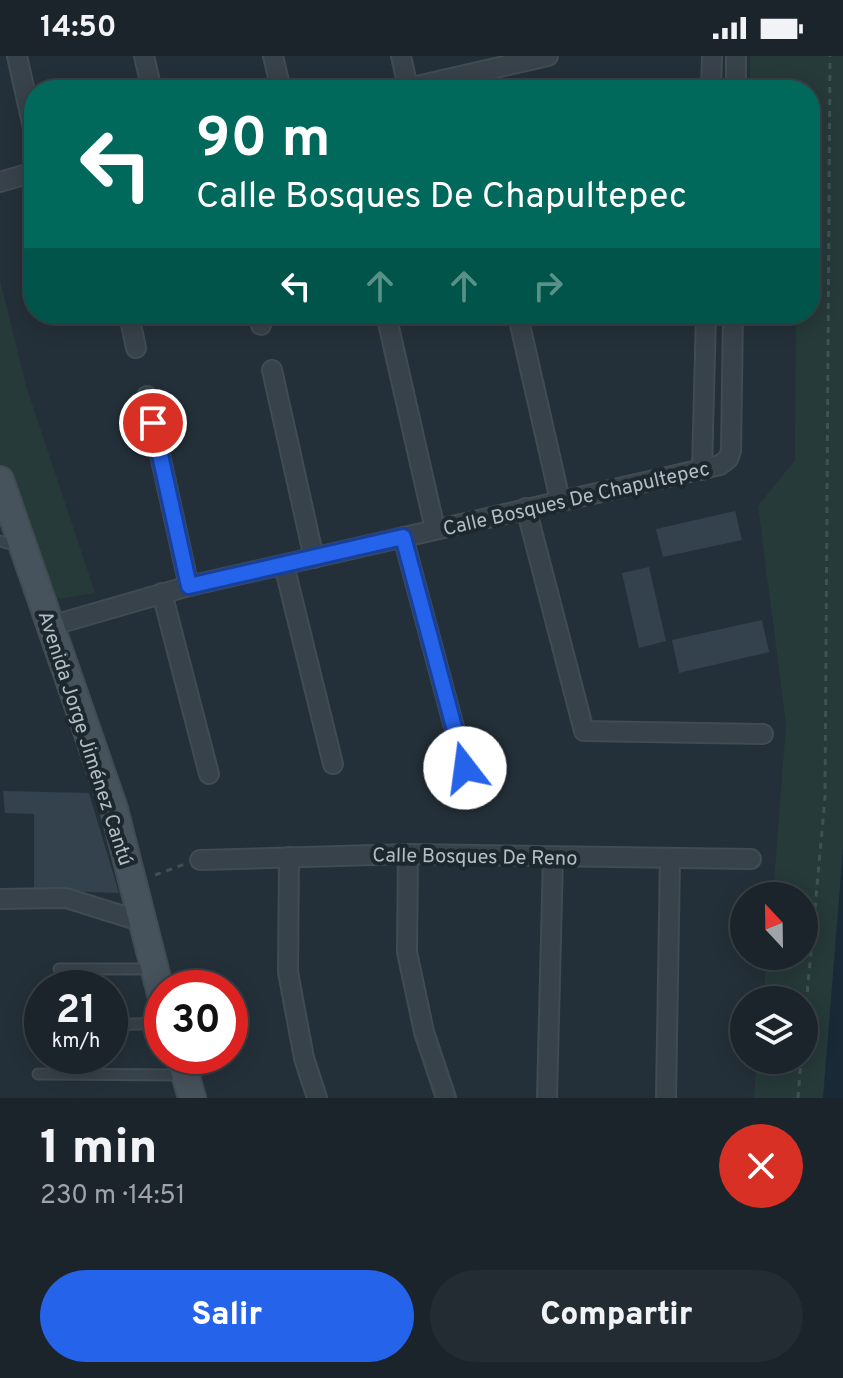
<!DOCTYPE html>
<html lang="es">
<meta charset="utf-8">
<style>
body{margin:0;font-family:Overpass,sans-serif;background:#242c33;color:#f1f3f6;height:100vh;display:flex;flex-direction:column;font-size:30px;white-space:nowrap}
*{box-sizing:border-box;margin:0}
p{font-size:26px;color:#a0a4a9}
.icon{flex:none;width:44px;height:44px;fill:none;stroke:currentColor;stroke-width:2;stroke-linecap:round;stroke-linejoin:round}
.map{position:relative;height:1042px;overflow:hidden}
.drawer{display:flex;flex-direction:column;background:#1b242b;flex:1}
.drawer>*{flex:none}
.top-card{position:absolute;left:24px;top:24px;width:796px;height:244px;border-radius:32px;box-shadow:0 4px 20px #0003,0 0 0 2px #394147;background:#00695c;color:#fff;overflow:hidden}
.needle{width:52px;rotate:338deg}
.fabs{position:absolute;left:730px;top:826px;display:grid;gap:16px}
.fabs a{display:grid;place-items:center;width:88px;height:88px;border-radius:50%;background:#1b242b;box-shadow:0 4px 20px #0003,0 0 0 2px #394147;font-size:40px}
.speed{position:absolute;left:24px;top:914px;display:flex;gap:16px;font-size:40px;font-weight:700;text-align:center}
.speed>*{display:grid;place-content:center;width:104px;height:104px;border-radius:50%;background:#1b242b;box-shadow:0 4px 20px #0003,0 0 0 2px #394147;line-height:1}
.speed small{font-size:20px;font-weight:400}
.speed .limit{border:12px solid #d22;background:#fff;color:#111}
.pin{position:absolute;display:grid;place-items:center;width:68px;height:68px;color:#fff;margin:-34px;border:4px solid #fff;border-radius:50%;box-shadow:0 2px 8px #0007}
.me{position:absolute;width:88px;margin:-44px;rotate:345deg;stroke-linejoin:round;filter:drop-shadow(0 0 6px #0008)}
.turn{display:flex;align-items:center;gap:28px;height:168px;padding:0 40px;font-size:36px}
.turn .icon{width:104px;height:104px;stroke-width:2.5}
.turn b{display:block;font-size:56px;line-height:68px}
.lanes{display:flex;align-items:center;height:76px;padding:0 40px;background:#0003;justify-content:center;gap:40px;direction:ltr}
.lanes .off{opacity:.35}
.round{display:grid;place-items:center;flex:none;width:84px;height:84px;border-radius:42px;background:#242c33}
.head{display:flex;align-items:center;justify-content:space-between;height:136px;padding:0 40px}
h1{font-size:48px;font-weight:800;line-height:60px}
.button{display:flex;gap:16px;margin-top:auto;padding:16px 40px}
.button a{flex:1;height:92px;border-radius:48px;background:#2563eb;color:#fff;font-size:32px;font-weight:800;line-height:92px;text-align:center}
.button a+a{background:#242c33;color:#f1f3f6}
.status{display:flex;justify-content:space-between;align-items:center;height:56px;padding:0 40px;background:#1b242b;direction:ltr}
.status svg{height:22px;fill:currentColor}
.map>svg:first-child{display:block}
</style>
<div class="status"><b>14:50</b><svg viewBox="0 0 49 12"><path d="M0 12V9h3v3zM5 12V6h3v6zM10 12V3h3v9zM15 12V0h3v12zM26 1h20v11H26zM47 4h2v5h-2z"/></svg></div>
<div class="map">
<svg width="843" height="1042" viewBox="0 0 843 1042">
<rect width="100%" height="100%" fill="#243039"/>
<g fill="#263a39">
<path d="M750,0H843V1042H754L757,1004H804V944H763L767,900H804V840H773L786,668L758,450L795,404L796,260L784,258H810V34H750Z"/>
<path d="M0,224L26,330L95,537L44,545L0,415Z"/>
</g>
<path fill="#192936" d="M843,793V1042H823Z"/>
<g fill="#34424d">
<path d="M735,455L742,484L663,501L656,473Z"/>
<path d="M649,511L666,585L639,592L622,517Z"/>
<path d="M762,564L769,596L679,617L672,584Z"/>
<path d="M3,735L89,737L119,837L34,834V758L5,757Z"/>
</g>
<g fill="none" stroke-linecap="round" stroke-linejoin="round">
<defs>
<g id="service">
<path d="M0,485L19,490"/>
<path d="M59,913H153"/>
<path d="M110,969L162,967"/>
<path d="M32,972L42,971"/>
<path d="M38,1018L182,1019"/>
</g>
<g id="minor">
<path d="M17,0L34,76"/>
<path d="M144,0L152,34"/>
<path d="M273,0L281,34"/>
<path d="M401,0L408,32"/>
<path d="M399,34L548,0"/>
<path d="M711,34L712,0"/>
<path d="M736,34V0"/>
<path d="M0,126L34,116"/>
<path d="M129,258L136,292"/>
<path d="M258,258L261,269"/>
<path d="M386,258L435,473"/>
<path d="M518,260L560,444"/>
<path d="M272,314L314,502"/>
<path d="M147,340L189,530"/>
<path d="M702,414L706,258"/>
<path d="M526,452L584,675L763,678"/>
<path d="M403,481L465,712"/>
<path d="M284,509L333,708"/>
<path d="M162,537L209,718"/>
<path d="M50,570L189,530L720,409L728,403L731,395L733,258"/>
<path d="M408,798L407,896L424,976L446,1042"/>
<path d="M289,801L288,916L304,1002L317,1042"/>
<path d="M200,804L408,798L751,803"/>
<path d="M0,843L66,842L143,866"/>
<path d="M547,1042L553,801"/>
<path d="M666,1042L670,803"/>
</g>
<g id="secondary">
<path d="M0,424L114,753L162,942"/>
<path d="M180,1000L192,1042"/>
</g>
</defs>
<use href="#service" stroke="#414b52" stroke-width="13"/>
<use href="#minor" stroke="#414b52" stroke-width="22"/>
<use href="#secondary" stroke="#414b52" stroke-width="30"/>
<g stroke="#3f5251" stroke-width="3" stroke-dasharray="6 6" stroke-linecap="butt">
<path d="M155,819L185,808"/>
<path d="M804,972L825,742L830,0"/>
<path d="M798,1042L801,1004"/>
</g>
<use href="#service" stroke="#38424a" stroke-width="9"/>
<use href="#minor" stroke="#38424a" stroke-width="18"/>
<use href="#secondary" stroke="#46525c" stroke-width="26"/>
</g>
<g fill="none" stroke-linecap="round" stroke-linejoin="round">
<defs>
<path id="route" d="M153,367L189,530L403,481L465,712"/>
</defs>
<use href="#route" stroke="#184099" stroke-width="20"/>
<use href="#route" stroke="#2563eb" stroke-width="14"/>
</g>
<g text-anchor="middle" stroke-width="8" stroke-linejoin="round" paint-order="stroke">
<g font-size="20" fill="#b3bdc5" stroke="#1d272e">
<text transform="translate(576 442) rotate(-13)" y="7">Calle Bosques De Chapultepec</text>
<text transform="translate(86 682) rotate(72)" y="7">Avenida Jorge Jiménez Cantú</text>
<text transform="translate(475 800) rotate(1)" y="7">Calle Bosques De Reno</text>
</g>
</g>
</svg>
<div class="fabs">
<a><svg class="needle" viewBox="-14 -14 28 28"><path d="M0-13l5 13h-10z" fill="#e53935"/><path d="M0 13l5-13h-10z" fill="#a0a4a9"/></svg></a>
<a><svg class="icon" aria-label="layers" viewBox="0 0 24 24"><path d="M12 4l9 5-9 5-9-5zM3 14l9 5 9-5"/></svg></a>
</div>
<div class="speed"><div>21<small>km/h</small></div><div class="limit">30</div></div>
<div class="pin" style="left:153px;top:367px;background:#d93025"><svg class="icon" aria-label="arrive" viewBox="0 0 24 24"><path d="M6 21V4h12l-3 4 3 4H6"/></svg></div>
<svg class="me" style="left:465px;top:712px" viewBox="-20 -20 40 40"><circle r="19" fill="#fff"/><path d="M0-13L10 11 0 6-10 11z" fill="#2563eb"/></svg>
<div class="top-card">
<div class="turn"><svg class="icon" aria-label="left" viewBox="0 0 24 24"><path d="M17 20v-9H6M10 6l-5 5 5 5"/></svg><div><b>90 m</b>Calle Bosques De Chapultepec</div></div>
<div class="lanes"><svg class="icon" aria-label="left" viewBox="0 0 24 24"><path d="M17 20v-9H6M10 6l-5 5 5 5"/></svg><svg class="icon off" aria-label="ahead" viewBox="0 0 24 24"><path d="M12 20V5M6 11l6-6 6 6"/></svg><svg class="icon off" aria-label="ahead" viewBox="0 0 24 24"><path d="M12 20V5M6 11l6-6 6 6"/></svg><svg class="icon off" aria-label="right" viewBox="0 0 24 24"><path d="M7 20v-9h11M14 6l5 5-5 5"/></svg></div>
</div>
</div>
<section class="drawer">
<div class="head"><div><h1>1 min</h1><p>230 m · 14:51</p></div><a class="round" style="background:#d93025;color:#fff"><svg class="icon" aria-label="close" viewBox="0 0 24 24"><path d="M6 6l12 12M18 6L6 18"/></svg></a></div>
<div class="button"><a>Salir</a><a>Compartir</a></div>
</section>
